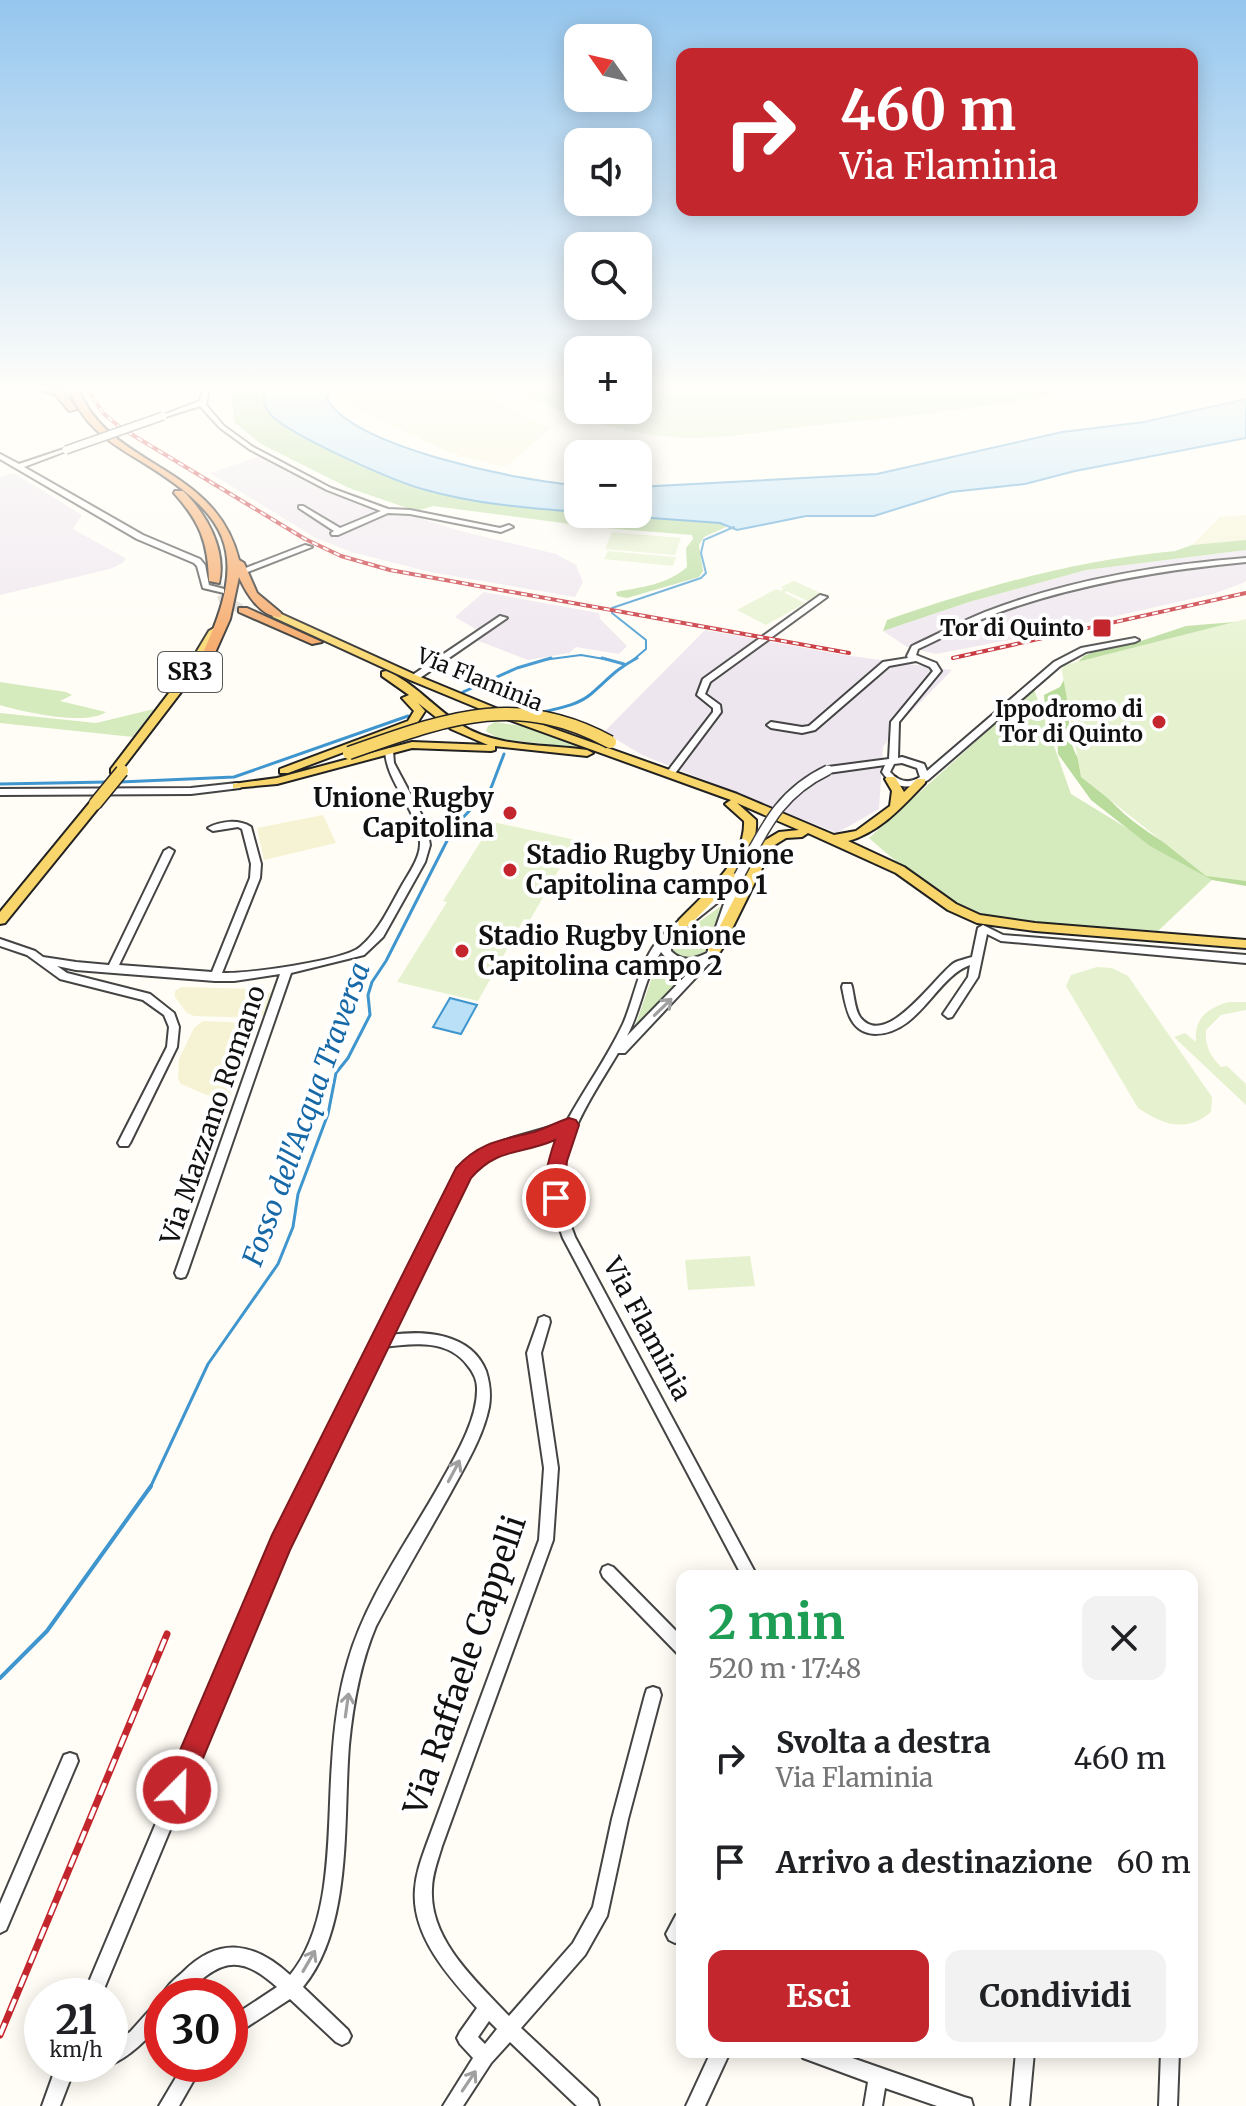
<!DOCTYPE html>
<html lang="it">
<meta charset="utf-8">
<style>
body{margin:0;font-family:Merriweather,serif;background:#f2f2f2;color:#202124;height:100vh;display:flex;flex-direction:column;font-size:30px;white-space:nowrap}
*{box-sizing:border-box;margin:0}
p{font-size:26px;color:#757577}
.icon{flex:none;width:44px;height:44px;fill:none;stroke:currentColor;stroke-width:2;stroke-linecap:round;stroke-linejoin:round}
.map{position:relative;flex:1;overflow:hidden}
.side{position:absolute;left:676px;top:1570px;width:522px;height:488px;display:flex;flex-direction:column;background:#fff;border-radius:16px;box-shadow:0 4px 20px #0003}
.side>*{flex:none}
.banner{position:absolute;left:676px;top:48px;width:522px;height:168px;border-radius:16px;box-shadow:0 4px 20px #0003;background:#c4262e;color:#fff;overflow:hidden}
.needle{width:52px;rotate:304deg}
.fabs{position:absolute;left:564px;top:24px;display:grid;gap:16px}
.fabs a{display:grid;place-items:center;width:88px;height:88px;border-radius:16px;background:#fff;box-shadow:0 4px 20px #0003;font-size:40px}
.speed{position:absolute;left:24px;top:1978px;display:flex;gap:16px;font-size:40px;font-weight:700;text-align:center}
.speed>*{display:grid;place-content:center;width:104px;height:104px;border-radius:50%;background:#fff;box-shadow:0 4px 20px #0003;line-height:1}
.speed small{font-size:20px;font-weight:400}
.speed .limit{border:12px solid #d22;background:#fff;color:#111}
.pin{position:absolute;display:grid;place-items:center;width:68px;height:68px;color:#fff;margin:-34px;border:4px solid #fff;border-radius:50%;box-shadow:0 2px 8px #0007}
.me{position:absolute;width:88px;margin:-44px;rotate:23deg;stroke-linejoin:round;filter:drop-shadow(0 0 6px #0008)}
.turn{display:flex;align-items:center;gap:28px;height:168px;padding:0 32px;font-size:36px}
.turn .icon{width:104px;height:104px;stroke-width:2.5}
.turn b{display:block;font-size:56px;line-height:68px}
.round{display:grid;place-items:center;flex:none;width:84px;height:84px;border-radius:16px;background:#f2f2f2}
.headline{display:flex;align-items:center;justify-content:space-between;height:136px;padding:0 32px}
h1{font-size:48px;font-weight:700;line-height:60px;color:#1e9e55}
.action{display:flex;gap:16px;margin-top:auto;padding:16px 32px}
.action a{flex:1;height:92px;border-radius:16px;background:#c4262e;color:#fff;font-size:32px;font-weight:700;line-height:92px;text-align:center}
.action a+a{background:#f2f2f2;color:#202124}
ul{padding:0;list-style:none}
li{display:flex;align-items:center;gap:24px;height:104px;padding:0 32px}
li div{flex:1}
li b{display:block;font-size:30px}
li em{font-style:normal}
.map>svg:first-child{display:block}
</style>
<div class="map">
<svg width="1246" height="2106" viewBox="0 0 1246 2106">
<rect width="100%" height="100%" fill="#fffdf5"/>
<g fill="#eee6ef">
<path d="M263,455L386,513L407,514L460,531L556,554L576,565L583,582L575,597L430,572L351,552L314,537L210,473Z"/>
<path d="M14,473L82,515L73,529L125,558L124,562L110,569L0,595V477Z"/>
<path d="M1246,550V581L1243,583L1213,594L1024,637L936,654L907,647L883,631L969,602L1086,570Z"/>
<path d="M484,592L599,613L600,619L627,646L619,654L576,647L569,653L528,660L476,640L507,620L500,616L479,631L455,617Z"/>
<path d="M705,630L844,655L952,670L903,720L883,747L879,809L837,833L642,755L604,732Z"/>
</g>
<g fill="#f6f3d4">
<path d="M345,388H482L502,405L552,428L508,465L500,466L451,453L343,403L341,397Z"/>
<path d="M1246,515V540L1192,545L1220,517Z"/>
<path d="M323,815L336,843L264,860L257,828Z"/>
<path d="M181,987L257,989L272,994L264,1014L258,1018L194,1016L187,1013L175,997V991Z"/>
<path d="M203,1021L252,1023L257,1027L229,1098L221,1101L181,1084L178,1079L179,1059L194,1028Z"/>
</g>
<g fill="#d5ebbd">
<path d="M521,388H578V410H638V388L1067,389L1062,393C978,409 894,418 809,426C771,430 732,438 694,438C649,439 553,418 521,388Z"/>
<path d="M0,682L66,692L72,695L60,701L106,712C87,726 23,712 0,705Z"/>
<path d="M1034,689L1071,794L1212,880L1158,931C1105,926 1045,926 993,916C953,909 899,865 869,838Z"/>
<path d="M154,709L133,737L0,723V713L96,723Z"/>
<path d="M495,722L528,727L590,749L499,739L486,731L488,726Z"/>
<path d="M721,906L709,945L702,956L681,959L672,953L674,940Z"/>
<path d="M661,952L682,966L702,964L635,1026Z"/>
</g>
<g fill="#b9dc9c">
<path d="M231,388H265L266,408L273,417L304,438L425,490L578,514L720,523L726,527L704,537L699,545L703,571L699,577L627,598L617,596L616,592C641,587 667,585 687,567L686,548L693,539L692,535L593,527L433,506L416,511L349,488L261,444L234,422Z"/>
<path d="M1246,540V550L1086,570L969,602L883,631L887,620C986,586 1071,561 1175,551L1192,545Z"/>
<path d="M1246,621L1074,700C1062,730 1072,754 1092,779C1130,830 1185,858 1246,876V886L1212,880L1150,846L1091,800L1058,754L1057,730L1045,706L1044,695L1060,687L1069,671L1084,656L1103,648L1132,644L1186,626Z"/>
</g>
<g fill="#e6f2cf">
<path d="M612,532L681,538L675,555L605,549Z"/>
<path d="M608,551L676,557L673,566L604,559Z"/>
<path d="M794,581L825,595L812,603L786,591L785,593L805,603L766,625L737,610L776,589L781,591L784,589L781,587Z"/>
<path d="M1246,619V881L1206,876L1081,777L1061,666Z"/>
<path d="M493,822L576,840L530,920L524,919L478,1001L397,982L447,902L443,901Z"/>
<path d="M1097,967L1112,968L1128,976L1212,1097L1211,1112C1186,1133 1163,1125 1138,1108L1066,986L1071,975Z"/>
<path d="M1228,1002H1246V1010L1221,1015L1206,1030C1205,1047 1210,1055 1221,1067L1227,1066L1246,1084V1105L1174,1037L1185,1033L1196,1042C1194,1019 1206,1009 1228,1002Z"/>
<path d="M750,1256L755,1286L688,1290L685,1260Z"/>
</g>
<g fill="#b9e0f7" stroke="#3f96cf" stroke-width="2">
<path d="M265,388H331L327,398C347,446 527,483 578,485V512C528,508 475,504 426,490C395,482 294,437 272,416C264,408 262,398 265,388Z"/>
<path d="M1246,399V438L1075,471L1025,484L951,492L874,516H806L737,530L720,523L597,514H638V487L877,474L1062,432L1144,422Z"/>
<path d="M450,998L477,1005L461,1034L433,1027Z"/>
</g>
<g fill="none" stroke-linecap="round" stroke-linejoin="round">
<g stroke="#3f96cf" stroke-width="2">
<path d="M543,660L581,655L610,660"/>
<path d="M633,660L646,649V640L612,613V608L701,578L706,573L701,553L704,540L734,527"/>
</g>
<g stroke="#3f96cf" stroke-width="3">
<path d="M602,658L624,664"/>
<path d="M463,692L517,668L551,658"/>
<path d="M543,712C560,708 578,705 591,694C610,678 613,671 637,658"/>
<path d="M120,782L234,777L408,716"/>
<path d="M0,784L108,782"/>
<path d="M150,1488L208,1364L278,1264L293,1227L298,1194L328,1114L336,1073L348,1058L370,1015L368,995L372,982L386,961L454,827L491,788L504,754"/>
</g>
<path stroke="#3f96cf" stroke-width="4" d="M0,1678L47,1631L151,1486"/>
<path stroke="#dbdad3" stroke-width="10" stroke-dasharray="10 5" stroke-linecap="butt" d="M215,581L224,600L243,610"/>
<defs>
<g id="minor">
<path d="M203,388H209L206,405L224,426L253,447L331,488L388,509L410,510L500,528L509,525L513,527L501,532L410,514L388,513L338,535H332L331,533L334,531L299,508V506H303L340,528L381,511L327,490L249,449L220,428L200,406L165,417L160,416L200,401Z"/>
<path d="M64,449L69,450L24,467L143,535L200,559L205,565L209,585L224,589V593L203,588L197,566L194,563L137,539L0,459V454L19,464Z"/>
<path d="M305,545L312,547L245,573L238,571Z"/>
<path d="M1246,558V562C1162,570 1077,584 997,613C970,623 944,637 918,649L916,655L936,663L941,671L899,722L898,758L902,757L924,764L927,771L1054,662L1081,648L1135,638L1139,640L1135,642L1086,652L1060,666L928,780C911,790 893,789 882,772L885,765L828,773L824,770L828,767L889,759L891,722L933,671L930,667L916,661L889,666L815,730L802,733L771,728L767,725L771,722L802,727L809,726L883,662L908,658L907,656L912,646C936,635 960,622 985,612C1068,580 1158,565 1246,558ZM902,763L917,768L920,777C909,784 899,782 890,772L894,764Z"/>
<path d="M820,595L827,597L710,682L705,694L720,705L721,712L673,776H667V772L713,712V708L697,695L703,679Z"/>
<path d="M500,616L507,618L417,680H411V676Z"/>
<path d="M389,748L393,751L394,763L426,823L430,845L425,862L383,937L364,955L291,973L187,1273L185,1277L181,1278L177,1277L175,1273L280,974L234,981H215L76,970L57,966L67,973L150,994L174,1013L179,1027L177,1047L130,1143L128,1146H120L118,1143L167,1047L169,1027L164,1015L143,1000L60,979L27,955L0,946V939L35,951L43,957L76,962L109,965L164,851L169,848L174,851L119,965L212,972L250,878L251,864L242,829L238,827L213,831L208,828C220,821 239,819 251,827L261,864L260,878L222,973C245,974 344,961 360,947C379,931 389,908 401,887C409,873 421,857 420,842C417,808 387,784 385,751Z"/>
<path d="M237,783L242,786L240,788L191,794L0,795V789L191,788Z"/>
<path d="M739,873L744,876L736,885L739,888L716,956L625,1053H618C591,1099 552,1151 565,1208C567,1218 572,1228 575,1237L757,1576H742L563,1238C548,1196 546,1175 562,1133C522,1148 493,1145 465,1182L390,1335C425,1330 471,1333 486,1371C490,1384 491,1395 489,1407C483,1437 465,1466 451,1492C426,1537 400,1581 376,1626C360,1664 353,1704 349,1745C343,1819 353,1927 303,1987L348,2030L351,2036L348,2042L342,2045L336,2042L290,1999L230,2038V2018L277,1987C237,1951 218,1962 184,1996H162C166,1986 175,1979 183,1972C219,1936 254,1942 290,1975C334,1923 327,1828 332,1763C334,1729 338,1694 348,1661C366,1598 408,1541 440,1484C455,1457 478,1419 477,1388C477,1380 473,1372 468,1366C449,1339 413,1343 384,1347L287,1548L101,1996H83L276,1539L456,1176C462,1167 469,1159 478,1153C502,1137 539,1132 567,1121C585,1088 607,1058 623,1024C635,997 638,967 656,943C677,916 712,901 736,874ZM727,895L707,953C694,959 683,963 671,951V940ZM661,952C670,964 681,968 696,965L627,1036C641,1010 645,976 661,952Z"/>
<path d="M983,925L1003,935L1246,955V963L1001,941L987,934L978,977L952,1017L948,1018L943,1014L968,977L970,965C936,977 919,1034 875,1034C849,1033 846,1007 842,987L843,984H851L852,987C854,996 855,1010 860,1017C886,1051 935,976 954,963C959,960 966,959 972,957L978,928Z"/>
<path d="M544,1316L549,1318L550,1322L541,1353L558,1468L553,1540L442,1846C438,1860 432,1874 432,1889C429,1940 477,1982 509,2016L573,1943L593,1907L612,1819L645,1695L647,1689L653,1687L659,1689L661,1695L628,1819L607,1916L585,1955L521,2028L597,2099L599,2106H577L510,2042L491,2063L463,2106H443L473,2058L460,2044L457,2038L460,2032L477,2008C448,1976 411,1935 415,1889C416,1874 421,1860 426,1846L539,1540L544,1468L527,1353L538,1322L539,1318ZM489,2021L497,2029L485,2044L478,2037Z"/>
<path d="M608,1565L613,1567L682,1637V1656L677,1653L603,1577L601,1572L603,1567Z"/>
<path d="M70,1753L76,1755L78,1761L6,1930L0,1933V1904L64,1755Z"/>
<path d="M682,1912V1939L675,1943L669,1940L666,1934L676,1915Z"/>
<path d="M162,2000V2022C147,2039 131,2056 110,2065L107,2064H110V2045L130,2032L156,2003Z"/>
<path d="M711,2052H730L705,2106H686Z"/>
<path d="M800,2052H835L964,2097L971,2099L973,2106H937L885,2088L882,2106H864L868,2082L803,2058Z"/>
<path d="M1016,2052H1034L1029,2106H1011Z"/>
<path d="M1161,2052H1179L1177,2106H1159Z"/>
<path d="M57,2064H98L95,2070L70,2080L60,2106H42Z"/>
<path d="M184,2064H203L179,2106H159Z"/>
</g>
<g id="major">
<path d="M277,612L418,676L498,709L737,794L834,835L856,831L890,806L892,791L885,779L887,777H895L904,792L917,779H925V783C902,807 880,832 848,841L904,867L956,904L980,915L1035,923L1246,940V948L1035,931L977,923L948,910L896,873L808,833L802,837L786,838L773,846L722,949L720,952H710L708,949L764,841L779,832L799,830L737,803L756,820C759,862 715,898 689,926H679L678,923L679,920C704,894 746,860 744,821L725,804L731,800L490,713L410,680L273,617L272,615Z"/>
<path d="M214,628L219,631L191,679L119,773H111V769L182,676L209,631Z"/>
<path d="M386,671C414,682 435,709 461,725C498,748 545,744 587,750L593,753L587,756L495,746V750L491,751L412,748L277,784L233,788V784L277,778L412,742L488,745L451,729L418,703L425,711L416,725L288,773H280V769L408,721L414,711L402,698L409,695L382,676V672Z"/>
<path d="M95,800L101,804L99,807L5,923L0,924V912L91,801Z"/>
</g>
<g id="highway">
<path d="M34,388L62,391L77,409L69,411L56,395Z"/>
<path d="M69,388H78C108,468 215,463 239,560L244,563L257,593L281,613V617C261,618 246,593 239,577L230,619L214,655L212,658H204L202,655C251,550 230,515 134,457C104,439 81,422 69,388Z"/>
<path d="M175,491H183C206,513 227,550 219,583L209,581C208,542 200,522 174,493Z"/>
<path d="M239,608H247L322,642L312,644L239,612Z"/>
</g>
</defs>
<use href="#minor" stroke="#444" stroke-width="4"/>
<use href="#major" stroke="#222" stroke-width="4"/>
<use href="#highway" stroke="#222" stroke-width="4"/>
<use href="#minor" fill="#fff" fill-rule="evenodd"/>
<use href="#major" fill="#f9d66b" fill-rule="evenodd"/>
<use href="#highway" fill="#f5a25d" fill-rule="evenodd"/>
<defs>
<g id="rail-far1">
<path d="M87,388L103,413L121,428L305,539L341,556L390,570L849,653"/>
<path d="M953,658L1246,593"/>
</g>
<path id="rail" d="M0,2035L167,1634"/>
</defs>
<use href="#rail-far1" stroke="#c4262e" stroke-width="4"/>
<use href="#rail" stroke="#c4262e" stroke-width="7"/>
<use href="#rail-far1" stroke="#fff" stroke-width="2" stroke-dasharray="6" stroke-linecap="butt"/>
<use href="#rail" stroke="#fff" stroke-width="4" stroke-dasharray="13" stroke-linecap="butt"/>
<defs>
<path id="minor-bridge-far1" d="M66,450L163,416"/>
<path id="minor-bridge" d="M739,876C764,830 778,794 828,770"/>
<g id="major-bridge">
<path d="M349,753C444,720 515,690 610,742"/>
<path d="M95,804L122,771"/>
</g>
</defs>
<use href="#minor-bridge-far1" stroke="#444" stroke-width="10" stroke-linecap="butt"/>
<use href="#minor-bridge" stroke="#444" stroke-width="12" stroke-linecap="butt"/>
<use href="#major-bridge" stroke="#222" stroke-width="15" stroke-linecap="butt"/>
<use href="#minor-bridge-far1" stroke="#fff" stroke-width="7"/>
<use href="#minor-bridge" stroke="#fff" stroke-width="9"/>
<use href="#major-bridge" stroke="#f9d66b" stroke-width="12"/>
</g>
<defs><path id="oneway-shaft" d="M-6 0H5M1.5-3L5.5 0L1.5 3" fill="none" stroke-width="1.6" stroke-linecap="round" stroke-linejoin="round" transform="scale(2)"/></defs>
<g stroke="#a0a0a0">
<use href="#oneway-shaft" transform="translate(663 1007) rotate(-44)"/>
<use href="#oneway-shaft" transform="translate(454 1471) rotate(-62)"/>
<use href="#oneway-shaft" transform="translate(347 1705) rotate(-82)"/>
<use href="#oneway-shaft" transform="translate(309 1961) rotate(-60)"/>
<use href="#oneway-shaft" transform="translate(469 2081) rotate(-56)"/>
</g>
<linearGradient id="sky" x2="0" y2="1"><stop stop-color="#95c6ee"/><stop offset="0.57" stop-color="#fffefa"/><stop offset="1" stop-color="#fffefa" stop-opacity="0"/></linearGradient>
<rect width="1246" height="682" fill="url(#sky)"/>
<path fill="#c4262e" stroke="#7f191e" stroke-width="2" d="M569,1118L576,1120L579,1125L567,1161L563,1204H549C540,1186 549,1158 555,1140C521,1155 498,1147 471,1178L290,1550L186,1799L177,1803L167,1799L163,1790L272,1535L456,1168C479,1142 502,1140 534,1132C546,1128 557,1122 569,1118Z"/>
<g fill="#c4262e" stroke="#fff" stroke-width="3">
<rect x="1092" y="618" width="20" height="20" rx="4"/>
<circle cx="1159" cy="722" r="8"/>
<circle cx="510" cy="813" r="8"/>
<circle cx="510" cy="870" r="8"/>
<circle cx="462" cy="951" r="8"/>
</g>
<g text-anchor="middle" stroke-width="8" stroke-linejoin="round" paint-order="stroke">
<g font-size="22" font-weight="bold" fill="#111" stroke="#fff" text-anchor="end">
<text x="1084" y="636">Tor di Quinto</text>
<text x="1143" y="717">Ippodromo di<tspan x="1143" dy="25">Tor di Quinto</tspan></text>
</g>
<g font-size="22" fill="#111" stroke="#fff">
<text transform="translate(480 679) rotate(22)" y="8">Via Flaminia</text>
</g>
<rect fill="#fff" stroke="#585858" stroke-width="2" x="158" y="652" width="64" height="40" rx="6"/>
<g font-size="24" font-weight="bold" fill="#111">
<text x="190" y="680">SR3</text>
</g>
<g font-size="26" font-weight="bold" fill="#111" stroke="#fff" text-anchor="start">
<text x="494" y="807" text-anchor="end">Unione Rugby<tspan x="494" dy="30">Capitolina</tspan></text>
<text x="526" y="864">Stadio Rugby Unione<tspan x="526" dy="30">Capitolina campo 1</tspan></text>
<text x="478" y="945">Stadio Rugby Unione<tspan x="478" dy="30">Capitolina campo 2</tspan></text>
</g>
<g font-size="26" fill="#111" stroke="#fff">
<text transform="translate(213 1115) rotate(-71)" y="9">Via Mazzano Romano</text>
<text transform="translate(647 1329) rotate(62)" y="9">Via Flaminia</text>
</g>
<g font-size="28" font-style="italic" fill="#1768a6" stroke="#fff">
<text transform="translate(306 1114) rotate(-70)" y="10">Fosso dell'Acqua Traversa</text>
</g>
<g font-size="32" fill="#111" stroke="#fff">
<text transform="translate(465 1665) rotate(-71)" y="11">Via Raffaele Cappelli</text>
</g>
</g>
</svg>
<div class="fabs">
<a><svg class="needle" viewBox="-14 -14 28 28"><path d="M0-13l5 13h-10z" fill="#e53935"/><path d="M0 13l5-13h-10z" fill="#757577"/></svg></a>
<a><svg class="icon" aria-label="sound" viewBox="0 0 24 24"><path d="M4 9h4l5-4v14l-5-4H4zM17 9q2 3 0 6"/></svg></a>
<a><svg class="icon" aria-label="search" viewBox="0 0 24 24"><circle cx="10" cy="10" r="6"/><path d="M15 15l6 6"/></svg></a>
<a>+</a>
<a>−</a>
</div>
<div class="speed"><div>21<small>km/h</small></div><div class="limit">30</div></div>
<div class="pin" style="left:556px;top:1198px;background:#d93025"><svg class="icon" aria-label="arrive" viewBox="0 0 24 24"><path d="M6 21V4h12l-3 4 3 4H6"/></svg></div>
<svg class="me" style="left:177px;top:1790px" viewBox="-20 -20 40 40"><circle r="17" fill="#c4262e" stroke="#fff" stroke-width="3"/><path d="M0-11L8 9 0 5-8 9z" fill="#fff"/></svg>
<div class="banner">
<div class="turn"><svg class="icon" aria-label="right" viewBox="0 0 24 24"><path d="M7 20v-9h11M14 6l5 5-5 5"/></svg><div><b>460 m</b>Via Flaminia</div></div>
</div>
<section class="side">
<div class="headline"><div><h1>2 min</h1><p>520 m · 17:48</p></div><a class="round"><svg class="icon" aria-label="close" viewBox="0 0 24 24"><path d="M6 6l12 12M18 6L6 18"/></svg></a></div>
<ul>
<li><svg class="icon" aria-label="right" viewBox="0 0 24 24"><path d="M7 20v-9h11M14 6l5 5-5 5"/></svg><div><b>Svolta a destra</b><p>Via Flaminia</p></div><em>460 m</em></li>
<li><svg class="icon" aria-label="arrive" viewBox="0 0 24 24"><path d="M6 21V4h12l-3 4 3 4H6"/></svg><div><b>Arrivo a destinazione</b></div><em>60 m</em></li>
</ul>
<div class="action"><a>Esci</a><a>Condividi</a></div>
</section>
</div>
